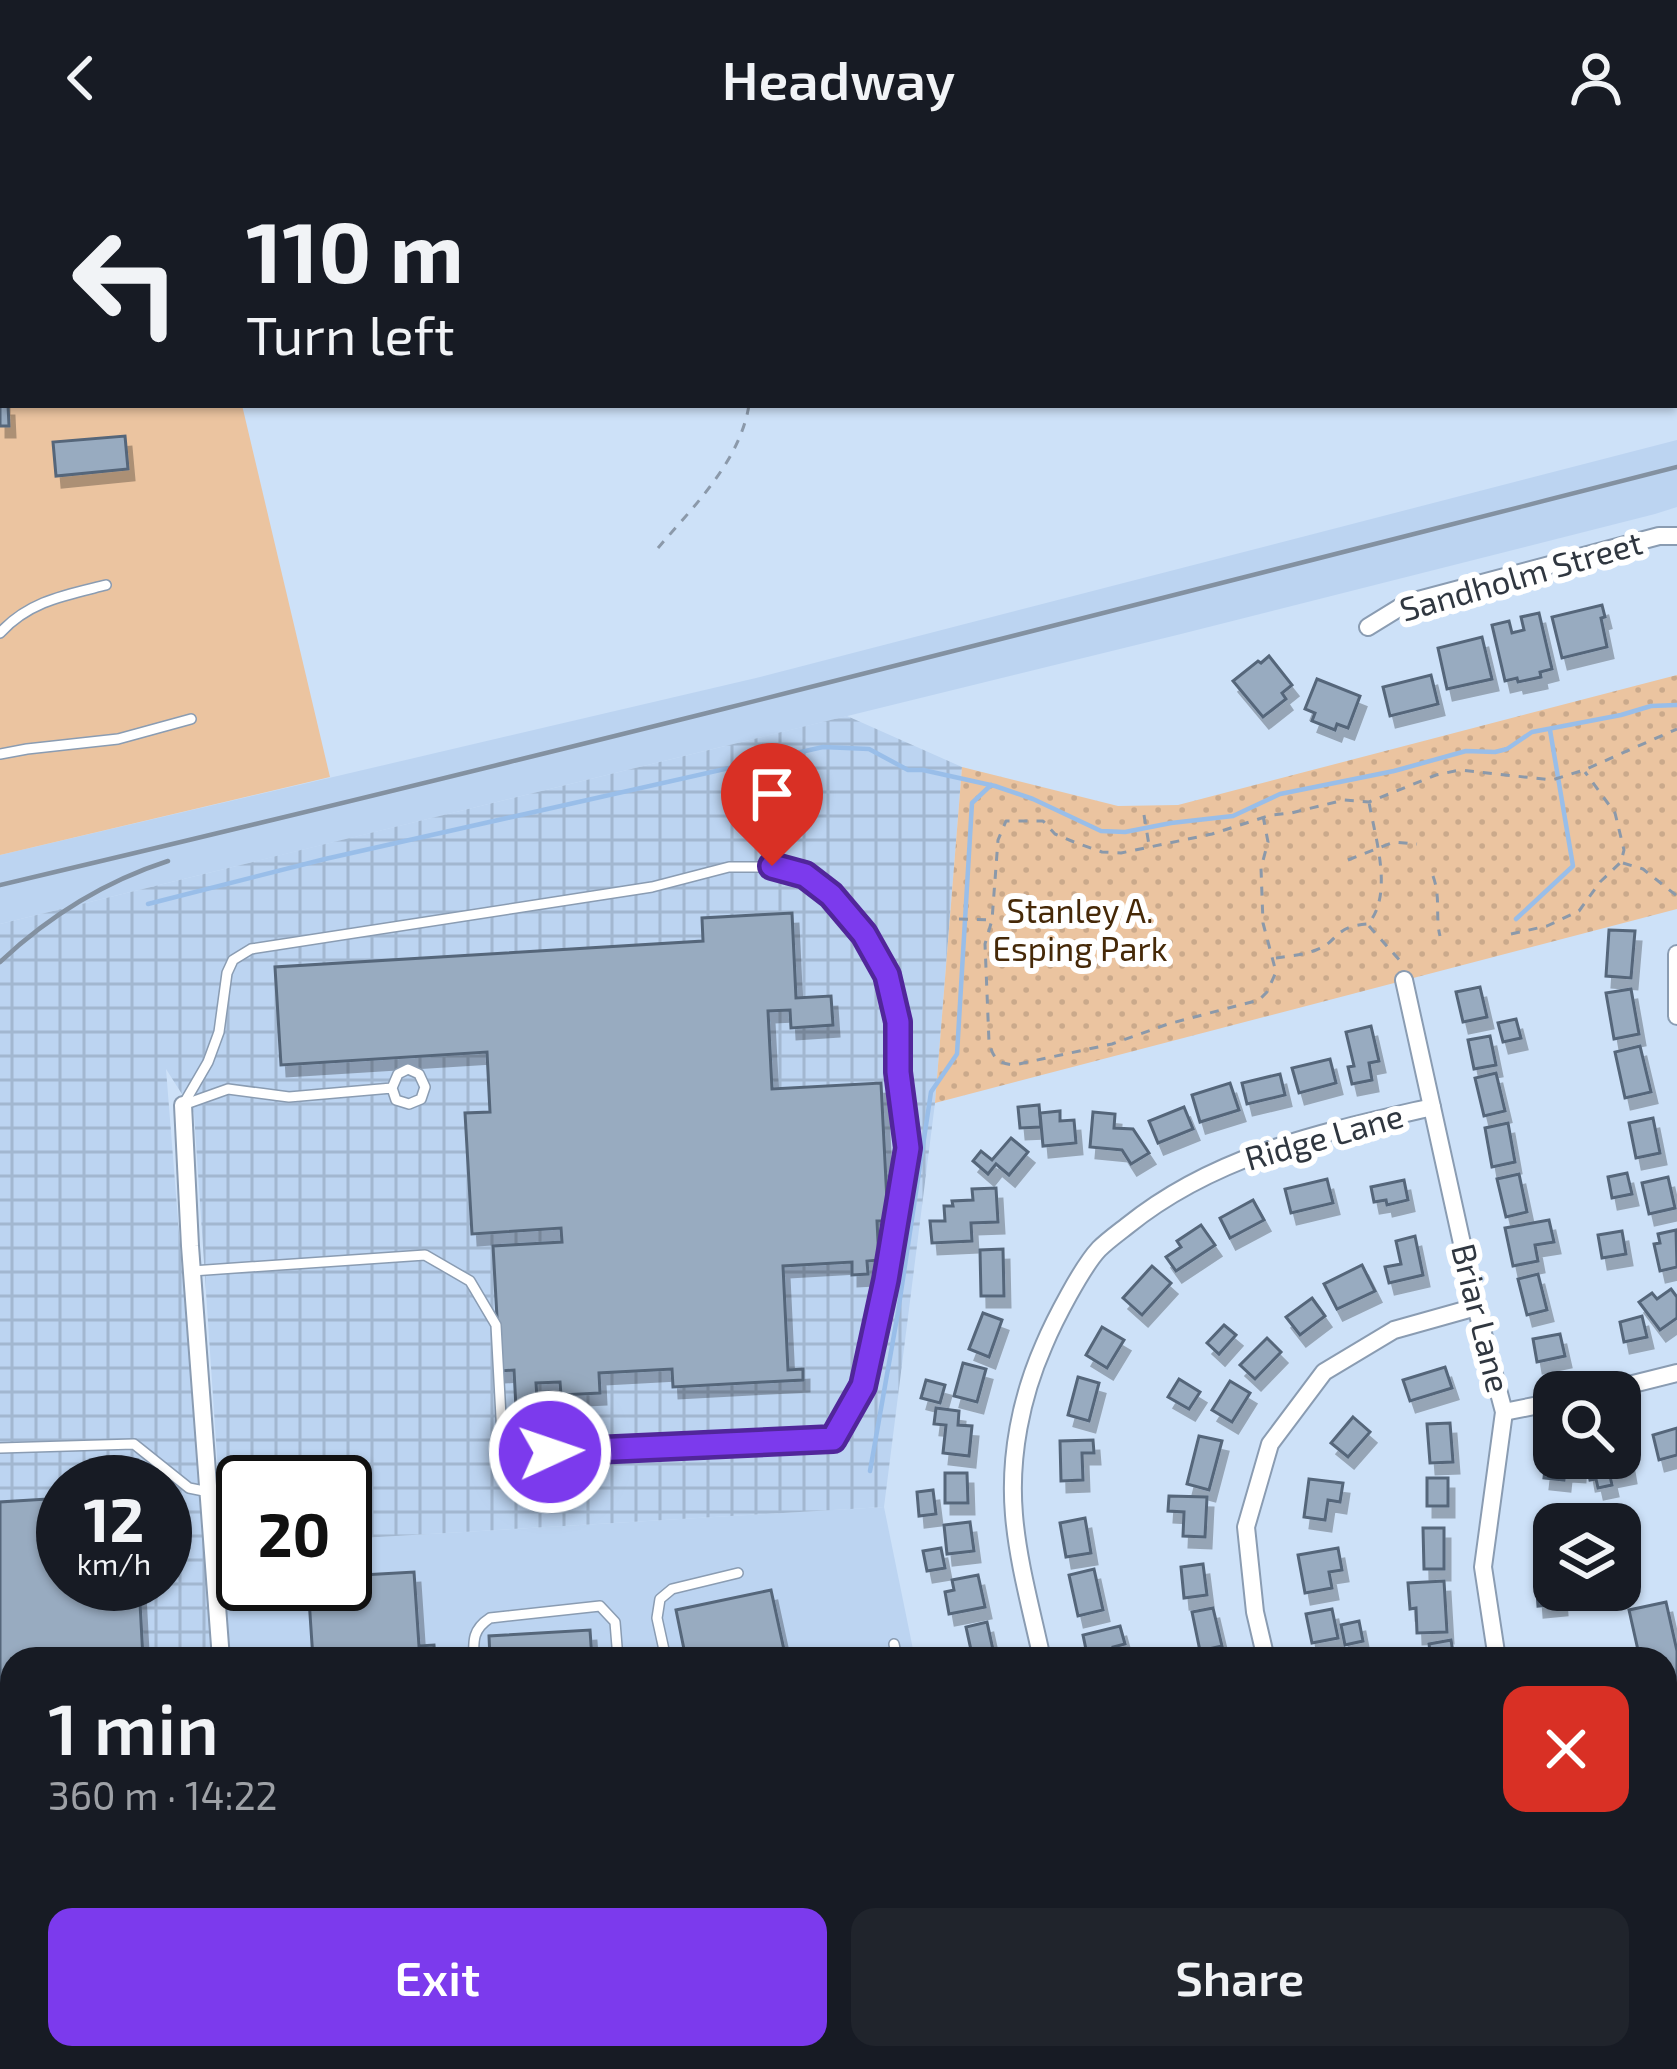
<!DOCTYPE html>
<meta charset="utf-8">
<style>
body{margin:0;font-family:"Exo 2",sans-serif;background:#20242c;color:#f1f3f6;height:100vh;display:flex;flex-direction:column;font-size:45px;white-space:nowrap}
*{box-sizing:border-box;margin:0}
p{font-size:39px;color:#9ea1a6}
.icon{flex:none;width:66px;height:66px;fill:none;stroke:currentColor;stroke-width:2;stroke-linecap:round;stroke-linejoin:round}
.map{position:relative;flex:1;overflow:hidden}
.panel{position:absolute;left:0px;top:1491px;width:1677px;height:423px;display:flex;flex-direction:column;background:#171b24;border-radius:36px 36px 0 0;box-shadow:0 3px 9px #0004}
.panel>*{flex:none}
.hud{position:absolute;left:0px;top:0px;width:1677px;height:252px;box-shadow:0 3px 9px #0004;background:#171b24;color:#f1f3f6;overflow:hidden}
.fabs{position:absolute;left:1533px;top:1215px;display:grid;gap:24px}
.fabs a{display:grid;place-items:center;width:108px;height:108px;border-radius:24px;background:#171b24;box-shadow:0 3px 9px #0004;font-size:60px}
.speed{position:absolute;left:36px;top:1299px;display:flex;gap:24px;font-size:60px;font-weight:700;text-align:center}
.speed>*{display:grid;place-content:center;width:156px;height:156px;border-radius:50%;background:#171b24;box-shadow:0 3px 9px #0004;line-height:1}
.speed small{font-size:30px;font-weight:400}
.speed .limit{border:6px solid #111;border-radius:18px;background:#fff;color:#111}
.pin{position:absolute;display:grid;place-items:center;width:102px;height:102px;color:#fff;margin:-123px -51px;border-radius:50% 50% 50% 0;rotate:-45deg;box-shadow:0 0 12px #0007}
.pin .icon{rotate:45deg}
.me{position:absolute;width:132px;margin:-66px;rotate:87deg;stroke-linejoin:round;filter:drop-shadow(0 0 9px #0008)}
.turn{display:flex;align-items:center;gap:42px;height:252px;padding:0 48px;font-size:54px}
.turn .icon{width:156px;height:156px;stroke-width:2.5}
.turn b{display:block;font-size:84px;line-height:102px}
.round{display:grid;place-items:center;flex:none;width:126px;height:126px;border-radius:24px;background:#20242c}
.headline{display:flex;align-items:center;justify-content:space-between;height:204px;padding:0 48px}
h1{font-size:72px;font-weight:600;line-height:90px}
.cta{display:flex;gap:24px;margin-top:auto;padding:24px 48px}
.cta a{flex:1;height:138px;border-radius:24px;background:#7c3aed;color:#fff;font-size:48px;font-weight:600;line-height:138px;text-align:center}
.cta a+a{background:#20242c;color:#f1f3f6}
header{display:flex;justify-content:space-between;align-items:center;height:156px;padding:0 48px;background:#171b24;font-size:54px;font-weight:600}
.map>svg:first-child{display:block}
</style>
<header><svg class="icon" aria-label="back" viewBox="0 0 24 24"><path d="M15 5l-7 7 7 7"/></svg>Headway<svg class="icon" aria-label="person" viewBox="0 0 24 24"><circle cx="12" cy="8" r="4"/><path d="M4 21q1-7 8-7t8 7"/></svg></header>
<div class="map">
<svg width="1677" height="1913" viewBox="0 0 1677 1913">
<defs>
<pattern id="industrial-grid" width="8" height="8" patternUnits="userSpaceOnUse" patternTransform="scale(3)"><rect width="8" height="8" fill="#bcd4f1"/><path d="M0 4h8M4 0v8" fill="none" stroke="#a2b7d0"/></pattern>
<pattern id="park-dots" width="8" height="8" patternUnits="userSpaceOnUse" patternTransform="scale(3)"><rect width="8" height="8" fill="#ebc4a0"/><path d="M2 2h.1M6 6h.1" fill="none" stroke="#caa98b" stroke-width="1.8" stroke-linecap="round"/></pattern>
<filter id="shadow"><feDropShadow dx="6" dy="11" stdDeviation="0" flood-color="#0004"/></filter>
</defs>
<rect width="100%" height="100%" fill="#cde1f8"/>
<g fill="#bcd4f1">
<path d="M1677,284V351L1655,358L1181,478L0,768V699L756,522Z"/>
<path d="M884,1351L915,1503H230L223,1390L243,1389V1428H345V1383Z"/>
<path d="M262,1902H995L998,1913H264Z"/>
</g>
<path fill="url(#industrial-grid)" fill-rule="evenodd" d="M847,560L962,611L935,947L884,1351L345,1383V1326H243V1389L223,1390L194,957L166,913L213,1503H12V1902H238L239,1913H0V768ZM63,1326H165V1428H63Z"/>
<path fill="#ebc4a0" d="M0,0H182L183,3H3V249H242L330,621L0,699Z"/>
<path fill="url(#park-dots)" d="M1677,519V753L935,947L962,611L1118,650L1178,649Z"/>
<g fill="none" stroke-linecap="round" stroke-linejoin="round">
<g stroke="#99bee9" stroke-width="4.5">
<path d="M148,748L325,703L823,591L869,593L908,614H923L995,630L1033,643L1101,675L1125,676L1171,667L1233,660L1280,638L1394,615L1466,595L1495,596L1507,593L1532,576L1621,559L1651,550L1677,549"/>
<path d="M1516,763L1573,710L1550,574"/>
<path d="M870,1315L898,1156L931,936L957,898L972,647L991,629"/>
</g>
</g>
<g fill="#98abc0" stroke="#55667a" stroke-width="3" filter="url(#shadow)">
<path d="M0,0H14L19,3H3V249H8L9,270H0Z"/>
<path d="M125,280L128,313L56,320L53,286Z"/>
<path d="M1602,449L1605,461L1601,462L1607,491L1562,502L1552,461Z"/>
<path d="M1539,457L1552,513L1540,516L1541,521L1518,526L1517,522L1505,525L1492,469L1509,465L1512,477L1524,474L1521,461Z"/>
<path d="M1482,481L1492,523L1447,533L1438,492Z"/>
<path d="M1269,500L1292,529L1282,537L1286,543L1263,561L1233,525L1258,505L1261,507Z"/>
<path d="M1431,519L1438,548L1390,560L1383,531Z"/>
<path d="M1317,523L1360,540L1348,572L1337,568L1335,574L1312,565L1315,557L1305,553Z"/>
<path d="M792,757L796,842L831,840L833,869L791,872L790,854L768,855L772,933L881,927L888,1065H877L879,1104L867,1105L868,1118L852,1119V1106L783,1110L788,1214L803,1213V1224L673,1231L672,1213L599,1217L600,1237L561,1239L560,1226L536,1227L539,1270L517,1271L514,1214L500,1215L493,1090L562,1086L561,1072L472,1078L465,957L490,956L487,896L281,909L275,811L703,785L702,762Z"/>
<path d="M1609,774L1635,775L1631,822L1606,820Z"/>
<path d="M1480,831L1487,861L1463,866L1456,836Z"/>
<path d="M1631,833L1639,878L1614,883L1606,837Z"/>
<path d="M1516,863L1521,882L1503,886L1498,867Z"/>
<path d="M1371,870L1379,905L1369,907L1372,924L1352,928L1348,911L1354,910L1346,876Z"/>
<path d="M1490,880L1496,909L1474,913L1468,884Z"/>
<path d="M1640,890L1651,936L1625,942L1615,896Z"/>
<path d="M1330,903L1336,927L1299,937L1292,912Z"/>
<path d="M1496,917L1505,955L1484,960L1475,922Z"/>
<path d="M1280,918L1285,939L1247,948L1242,927Z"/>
<path d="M1230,927L1239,954L1200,966L1192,939Z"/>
<path d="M1039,949L1041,971L1020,972L1018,951Z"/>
<path d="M1184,951L1193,973L1158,987L1149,965Z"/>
<path d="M1060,955V965L1074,964L1076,987L1043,990L1040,957Z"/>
<path d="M1093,956L1115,958L1114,972L1133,973L1149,997L1131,1008L1122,994L1090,991Z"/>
<path d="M1653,962L1660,997L1636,1002L1629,967Z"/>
<path d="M1508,967L1515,1006L1492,1011L1485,972Z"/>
<path d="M1011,982L1028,996L1009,1019L996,1008L988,1018L973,1005L981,995L992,1004Z"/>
<path d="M1627,1017L1632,1038L1612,1042L1608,1021Z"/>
<path d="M1519,1018L1527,1056L1506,1061L1497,1023Z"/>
<path d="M1668,1021L1675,1052L1649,1058L1642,1027Z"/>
<path d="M1327,1023L1333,1047L1291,1057L1285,1033Z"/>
<path d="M1404,1024L1408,1044L1387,1049L1386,1044L1374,1046L1371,1031Z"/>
<path d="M996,1032L998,1066L971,1067L972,1085L932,1087L930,1065H945L944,1050H953L952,1045L973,1044L972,1033Z"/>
<path d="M1253,1044L1264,1064L1230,1082L1220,1062Z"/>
<path d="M1549,1064L1554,1086L1535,1089L1538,1105L1513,1110L1505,1072Z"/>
<path d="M1201,1069L1215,1089L1176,1115L1166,1101L1181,1091L1177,1085Z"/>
<path d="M1676,1074L1677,1111L1660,1115L1654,1088L1660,1087L1658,1078Z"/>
<path d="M1622,1075L1626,1098L1602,1102L1598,1079Z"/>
<path d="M1415,1080L1423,1119L1389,1127L1385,1111L1401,1108L1396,1085Z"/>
<path d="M1003,1093L1004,1140H981L980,1094Z"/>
<path d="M1362,1109L1375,1135L1337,1153L1324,1128Z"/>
<path d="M1152,1110L1171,1127L1142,1159L1123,1142Z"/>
<path d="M1538,1118L1547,1154L1527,1159L1518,1123Z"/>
<path d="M1671,1133L1677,1141V1162L1660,1174L1639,1146L1652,1137L1657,1143Z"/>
<path d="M1312,1142L1325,1160L1300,1179L1286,1161Z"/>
<path d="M983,1157L1002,1164L989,1201L969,1193Z"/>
<path d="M1642,1160L1647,1181L1624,1186L1620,1166Z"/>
<path d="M1224,1169L1236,1179L1219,1198L1207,1187Z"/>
<path d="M1102,1171L1124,1184L1107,1212L1086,1199Z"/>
<path d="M1560,1178L1565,1200L1537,1206L1533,1183Z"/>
<path d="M1267,1182L1281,1196L1255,1223L1240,1209Z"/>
<path d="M963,1207L986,1213L977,1246L954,1240Z"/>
<path d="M1445,1211L1452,1232L1410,1245L1403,1224Z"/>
<path d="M1078,1221L1099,1227L1089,1265L1068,1259Z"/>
<path d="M1179,1223L1200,1236L1189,1253L1168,1241Z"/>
<path d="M926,1224L945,1229L940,1247L921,1242Z"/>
<path d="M1230,1225L1250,1237L1232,1266L1212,1254Z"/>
<path d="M936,1252L959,1255L958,1269L972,1270L969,1300L943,1297L946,1269L934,1268Z"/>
<path d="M1353,1261L1370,1276L1348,1301L1331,1287Z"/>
<path d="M1450,1267L1453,1306L1430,1307L1427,1268Z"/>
<path d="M1677,1272V1299L1659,1304L1653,1279Z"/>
<path d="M1199,1280L1222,1285L1209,1334L1187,1328Z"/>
<path d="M1093,1284L1094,1297H1082L1083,1324L1061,1325L1060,1285Z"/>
<path d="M1625,1288L1630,1316L1610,1320L1612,1329L1598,1332L1596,1323L1590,1324L1586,1302H1620V1289Z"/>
<path d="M1547,1296L1554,1297V1302H1580L1579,1315L1565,1314L1564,1324L1544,1322Z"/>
<path d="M945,1317H967L968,1347H945Z"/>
<rect x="1427" y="1322" width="21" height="28"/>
<path d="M1309,1323L1343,1327L1340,1346L1328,1344L1325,1364L1304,1361Z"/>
<path d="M933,1334L936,1358L919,1360L917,1336Z"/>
<path d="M1169,1340L1207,1341L1205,1381L1183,1380L1184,1356L1168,1355Z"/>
<path d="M63,1342V1428H139L143,1503H12V1860L0,1861V1346Z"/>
<path d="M1085,1362L1091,1397L1066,1401L1060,1367Z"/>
<path d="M970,1366L974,1395L947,1398L944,1369Z"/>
<path d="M1537,1368H1559H1554V1407H1537Z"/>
<path d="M1423,1372H1444V1413H1424Z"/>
<path d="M941,1392L945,1412L927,1415L923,1395Z"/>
<path d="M1338,1392L1342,1414L1329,1416L1332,1432L1305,1437L1298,1399Z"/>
<path d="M1203,1408L1207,1439L1184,1442L1181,1411Z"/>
<path d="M1094,1413L1103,1454L1078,1460L1069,1419Z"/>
<path d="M414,1416L419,1490L434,1489L435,1503H313L308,1428H345V1420Z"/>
<path d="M978,1419L985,1451L949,1458L945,1436L954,1434L952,1424Z"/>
<path d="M1554,1420V1434H1560L1561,1448L1538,1450L1536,1421Z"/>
<path d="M1444,1425L1447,1476L1417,1477L1416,1452L1410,1453L1408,1427Z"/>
<path d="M771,1434L786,1503H686L676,1454Z"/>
<path d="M1666,1446L1677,1495V1589L1674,1590L1665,1546V1503H1640L1629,1454Z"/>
<path d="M1213,1452L1222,1490L1200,1495L1192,1456Z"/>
<path d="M1332,1453L1338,1482L1312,1487L1306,1458Z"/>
<path d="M1359,1465L1363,1485L1345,1489L1341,1469Z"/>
<path d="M987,1466L995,1503H973L966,1471Z"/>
<path d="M1120,1470L1125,1488L1113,1491L1115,1503H1088L1083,1479Z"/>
<path d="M590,1474L592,1503H490L489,1480Z"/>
<path d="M1451,1484L1454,1503H1431L1429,1488Z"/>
</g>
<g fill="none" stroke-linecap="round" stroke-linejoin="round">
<defs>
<g id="service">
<path d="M90,0V3"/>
<path d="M0,477C29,445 66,439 106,429"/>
<path d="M0,598L27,593L118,583L191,563"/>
<path d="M183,949L208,906L219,876L227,817L233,804L251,793L652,731L729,711H772L805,719L831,739L864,778L887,819L898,866V915L908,992L886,1124L863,1230L833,1283L503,1298L496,1169L470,1125L425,1099L192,1115"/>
<path d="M183,949L228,933L289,941L392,932L396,944L409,948L421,943L425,931L419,918L408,913L398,918L392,932"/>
<path d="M0,1292L134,1288L189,1332L209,1336"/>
<path d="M894,1488L897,1503"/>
<path d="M474,1503C473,1484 473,1473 490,1462L600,1450L615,1466L618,1503"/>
<path d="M666,1503L657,1462L660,1443L672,1433L738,1417"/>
<path d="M1677,1604V1605"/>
<path d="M305,1902L306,1913"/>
<path d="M922,1902L925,1913"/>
<path d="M969,1902L972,1913"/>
<path d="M987,1902L989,1913"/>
<path d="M438,1908L500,1913"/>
<path d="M315,1913L324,1902"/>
<path d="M342,1913L362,1902"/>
<path d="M710,1913V1902"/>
<path d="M789,1913V1902"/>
<path d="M840,1913L841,1902"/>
</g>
<g id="minor">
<path d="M1368,471L1407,447L1659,380H1677"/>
<path d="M1677,798V860"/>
<path d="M1404,824L1476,1151L1504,1256L1483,1411L1497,1503"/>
<path d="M183,949L190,1090L221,1503"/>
<path d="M1601,1236L1677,1217"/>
<path d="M1504,1256L1554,1246"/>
<path d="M1042,1503C1032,1456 1018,1407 1014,1359C1009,1301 1021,1241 1044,1189C1054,1165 1082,1111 1099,1093C1107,1085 1118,1077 1127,1070C1216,998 1324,976 1432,951"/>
<path d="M1266,1503L1255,1456L1246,1371L1270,1288L1324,1216L1394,1174L1476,1151"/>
<path d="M249,1902V1913"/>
<path d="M1213,1902C1250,1913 1319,1913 1357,1902"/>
<path d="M1368,1902L1371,1913"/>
</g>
</defs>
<use href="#service" stroke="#8a9cb2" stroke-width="12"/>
<use href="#minor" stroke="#8a9cb2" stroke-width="20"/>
<g stroke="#8b99aa" stroke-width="3" stroke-dasharray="9 9" stroke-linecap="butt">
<path d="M1089,3L1108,0"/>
<path d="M658,392C694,350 740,305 749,249"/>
<path d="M1144,659L1149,689"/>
<path d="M1263,660L1268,686L1261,712L1263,767L1276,816L1267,836L1259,844L1168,868L1112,888L1014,909C997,907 993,902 989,886L985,788L992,764L998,684L1006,665H1043L1055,678L1074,686L1102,696L1121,697L1212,678L1271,659L1291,657L1344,644L1369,646L1436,619L1460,614L1552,624L1584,614L1677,573"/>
<path d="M1348,704L1394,686L1417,688"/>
<path d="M1623,707L1643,713L1677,740"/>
<path d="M1433,720C1441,742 1435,760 1440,780"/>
<path d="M959,763L992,764"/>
<path d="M1369,770L1402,807"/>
<path d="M1511,778L1547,770L1579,755L1600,726L1621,706L1624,694L1615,657L1585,616"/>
<path d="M1276,802C1289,800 1304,799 1316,794C1339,786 1333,770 1368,768C1394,738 1375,682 1369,646"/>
</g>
<use href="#service" stroke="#fff" stroke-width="9"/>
<use href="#minor" stroke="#fff" stroke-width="16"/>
<g stroke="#8391a1" stroke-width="4.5">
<path d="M0,729C561,597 1119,453 1677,311"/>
<path d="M0,806C49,760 103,726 168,705"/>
</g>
</g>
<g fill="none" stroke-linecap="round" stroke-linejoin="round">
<defs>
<path id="route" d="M550,1296L833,1283L863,1230L886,1124L908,992L898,916V866L887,819L864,778L831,739L805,719L772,710"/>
</defs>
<use href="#route" stroke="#51269a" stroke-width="30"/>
<use href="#route" stroke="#7c3aed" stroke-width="21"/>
</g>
<g text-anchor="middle" stroke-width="12" stroke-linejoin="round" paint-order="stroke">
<g font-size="33" fill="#303740" stroke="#fff">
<text transform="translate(1521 420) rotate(-16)" y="12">Sandholm Street</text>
<text transform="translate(1324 981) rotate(-16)" y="12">Ridge Lane</text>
<text transform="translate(1481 1162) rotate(76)" y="12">Briar Lane</text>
</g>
<g font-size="33" fill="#462908" stroke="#fff">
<text x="1080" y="767">Stanley A.<tspan x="1080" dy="38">Esping Park</tspan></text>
</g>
</g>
</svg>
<div class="fabs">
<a><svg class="icon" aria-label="search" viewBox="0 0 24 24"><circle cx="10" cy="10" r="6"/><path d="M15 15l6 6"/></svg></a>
<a><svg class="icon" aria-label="layers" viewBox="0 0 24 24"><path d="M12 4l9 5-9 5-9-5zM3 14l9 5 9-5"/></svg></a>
</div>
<div class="speed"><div>12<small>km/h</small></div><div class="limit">20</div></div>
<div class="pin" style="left:772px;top:710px;background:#d93025"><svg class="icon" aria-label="arrive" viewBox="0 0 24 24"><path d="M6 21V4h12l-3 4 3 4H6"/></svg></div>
<svg class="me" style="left:550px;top:1296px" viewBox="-20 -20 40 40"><circle r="17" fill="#7c3aed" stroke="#fff" stroke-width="3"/><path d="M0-11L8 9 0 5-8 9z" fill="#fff"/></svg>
<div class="hud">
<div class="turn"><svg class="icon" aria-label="left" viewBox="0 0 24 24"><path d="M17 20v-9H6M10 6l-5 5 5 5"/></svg><div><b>110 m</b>Turn left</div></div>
</div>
<section class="panel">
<div class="headline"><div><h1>1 min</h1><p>360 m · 14:22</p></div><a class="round" style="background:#d93025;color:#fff"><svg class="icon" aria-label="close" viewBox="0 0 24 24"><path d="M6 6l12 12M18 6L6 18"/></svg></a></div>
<div class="cta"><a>Exit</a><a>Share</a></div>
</section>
</div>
